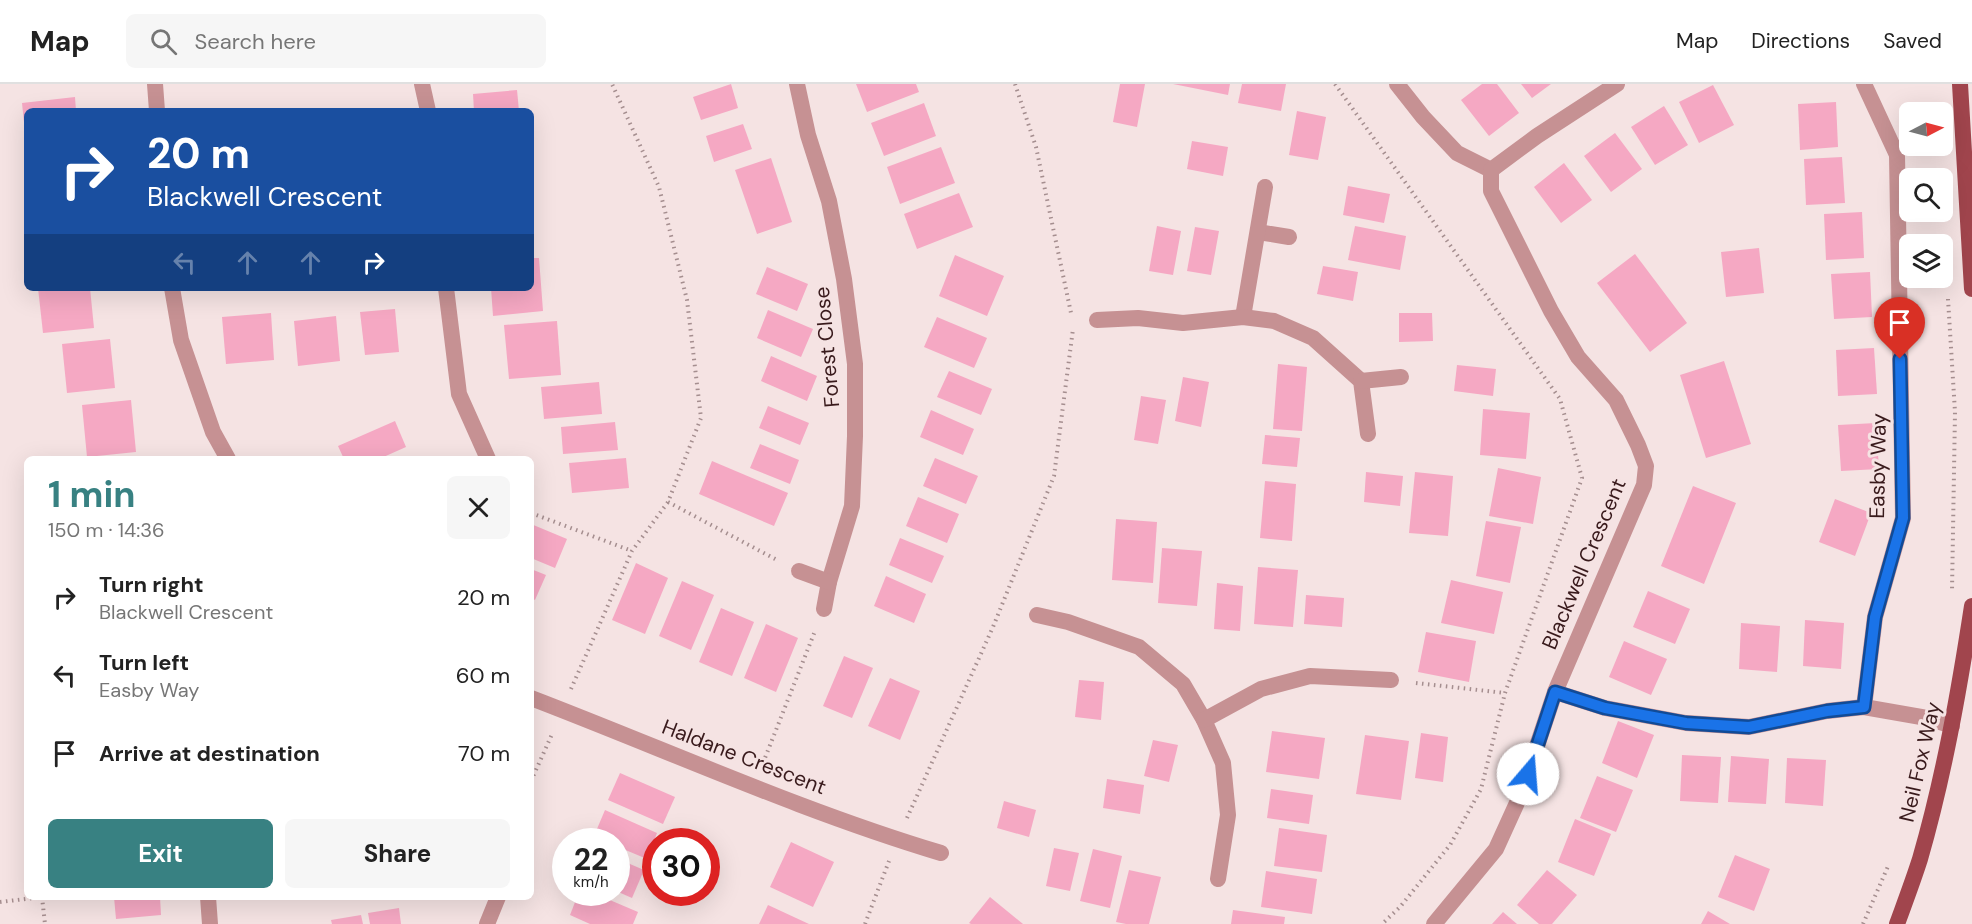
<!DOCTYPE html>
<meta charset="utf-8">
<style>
body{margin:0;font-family:"DM Sans",sans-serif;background:#f6f6f6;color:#222;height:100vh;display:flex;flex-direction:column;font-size:22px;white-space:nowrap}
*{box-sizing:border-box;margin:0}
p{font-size:20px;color:#767676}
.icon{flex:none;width:33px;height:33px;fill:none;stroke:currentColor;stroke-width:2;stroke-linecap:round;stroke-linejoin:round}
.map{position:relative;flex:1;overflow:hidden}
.drawer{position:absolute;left:24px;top:372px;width:510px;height:444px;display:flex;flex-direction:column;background:#fff;border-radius:9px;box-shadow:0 6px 24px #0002}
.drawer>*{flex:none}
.top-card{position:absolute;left:24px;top:24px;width:510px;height:183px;border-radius:9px;box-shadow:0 6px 24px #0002;background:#1a4fa0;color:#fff;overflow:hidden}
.needle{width:39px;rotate:84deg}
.fabs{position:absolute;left:1899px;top:18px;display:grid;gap:12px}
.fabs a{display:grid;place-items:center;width:54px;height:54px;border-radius:9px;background:#fff;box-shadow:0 6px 24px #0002;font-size:30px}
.speed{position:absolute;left:552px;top:744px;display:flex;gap:12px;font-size:30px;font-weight:700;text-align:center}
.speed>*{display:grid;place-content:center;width:78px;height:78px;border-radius:50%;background:#fff;box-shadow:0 6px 24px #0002;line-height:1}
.speed small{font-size:15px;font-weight:400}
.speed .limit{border:9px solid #d22;background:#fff;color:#111}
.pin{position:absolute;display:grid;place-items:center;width:51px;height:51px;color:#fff;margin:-62px -26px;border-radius:50% 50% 50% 0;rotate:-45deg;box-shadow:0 0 6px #0007}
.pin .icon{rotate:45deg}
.me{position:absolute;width:66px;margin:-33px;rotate:18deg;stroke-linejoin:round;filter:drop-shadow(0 0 4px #0008)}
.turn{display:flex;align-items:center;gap:21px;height:126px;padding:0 24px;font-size:27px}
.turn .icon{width:78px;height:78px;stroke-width:2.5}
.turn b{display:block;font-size:42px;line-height:51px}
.lanes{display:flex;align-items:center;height:57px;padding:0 24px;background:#0003;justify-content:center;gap:30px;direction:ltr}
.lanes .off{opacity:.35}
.round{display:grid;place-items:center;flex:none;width:63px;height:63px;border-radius:9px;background:#f6f6f6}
.summary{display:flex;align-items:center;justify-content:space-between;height:102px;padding:0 24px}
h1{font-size:36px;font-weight:700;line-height:45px;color:#388182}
.primary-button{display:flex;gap:12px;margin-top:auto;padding:12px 24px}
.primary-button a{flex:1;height:69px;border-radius:9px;background:#388182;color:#fff;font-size:24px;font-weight:700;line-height:69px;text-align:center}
.primary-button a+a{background:#f6f6f6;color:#222}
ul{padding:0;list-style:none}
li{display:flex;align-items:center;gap:18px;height:78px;padding:0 24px}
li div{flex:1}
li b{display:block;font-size:22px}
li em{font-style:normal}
header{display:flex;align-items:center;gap:36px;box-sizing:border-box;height:84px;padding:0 30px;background:#fff;border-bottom:2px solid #e0e0e0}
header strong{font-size:28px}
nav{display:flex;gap:33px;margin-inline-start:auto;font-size:21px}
.search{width:420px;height:54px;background:#f6f6f6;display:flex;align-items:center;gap:15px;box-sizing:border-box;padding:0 21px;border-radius:9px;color:#767676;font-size:22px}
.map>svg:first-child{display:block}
</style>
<header>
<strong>Map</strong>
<div class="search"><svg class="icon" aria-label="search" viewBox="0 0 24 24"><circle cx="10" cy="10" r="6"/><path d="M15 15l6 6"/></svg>Search here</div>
<nav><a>Map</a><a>Directions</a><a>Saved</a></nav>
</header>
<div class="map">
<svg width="1972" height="840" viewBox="0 0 1972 840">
<rect width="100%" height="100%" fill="#f5e3e3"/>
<g fill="#f5a8c3">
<path d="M731,0L738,24L701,36L693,13Z"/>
<path d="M856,0H916L919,8L867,28Z"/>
<path d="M1120,0H1145L1137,43L1113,38Z"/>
<path d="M1173,0H1230L1228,11Z"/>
<path d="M1242,0H1286L1281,27L1238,19Z"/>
<path d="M1482,0H1497L1519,29L1489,52L1461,16Z"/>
<path d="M1521,0H1551L1532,14Z"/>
<path d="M1713,1L1734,41L1699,59L1679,18Z"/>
<path d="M517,6L519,27H474L473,10Z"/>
<path d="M75,13L76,27H27V48H25L22,19Z"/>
<path d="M1836,18L1838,63L1800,66L1798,20Z"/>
<path d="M924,19L936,52L884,72L871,39Z"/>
<path d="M1664,22L1688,61L1655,81L1631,43Z"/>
<path d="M1297,27L1326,33L1318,76L1289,71Z"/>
<path d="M743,40L752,65L714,78L706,52Z"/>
<path d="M1615,49L1642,85L1611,108L1584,72Z"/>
<path d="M1192,57L1228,63L1223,92L1187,85Z"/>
<path d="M941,63L955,99L900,120L887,83Z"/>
<path d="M1842,73L1845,119L1806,121L1804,75Z"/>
<path d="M771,74L792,138L757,150L735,86Z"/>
<path d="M1564,79L1592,116L1561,139L1534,103Z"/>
<path d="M1348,102L1390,110L1384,139L1343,131Z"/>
<path d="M959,109L973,143L917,165L904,130Z"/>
<path d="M1862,128L1864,174L1826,176L1824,130Z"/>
<path d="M531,139H533L534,160H531Z"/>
<path d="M1157,142L1181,147L1173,191L1149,187Z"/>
<path d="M1355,142L1406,152L1400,186L1348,176Z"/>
<path d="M1195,143L1219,147L1211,191L1187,187Z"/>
<path d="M1759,164L1764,209L1726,213L1721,168Z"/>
<path d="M1635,170L1687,239L1650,268L1597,199Z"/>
<path d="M955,171L1004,192L987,232L939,212Z"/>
<path d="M531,174H539L543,227L493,232L491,204H531Z"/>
<path d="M1323,182L1358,188L1353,217L1317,210Z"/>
<path d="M767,183L808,200L797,227L756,210Z"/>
<path d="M1870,188L1872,233L1834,235L1831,190Z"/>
<path d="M38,204H90L94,244L43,249Z"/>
<path d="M395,225L399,268L365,271L360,228Z"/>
<path d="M768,226L813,245L801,273L757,254Z"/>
<path d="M271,229L274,276L226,280L222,233Z"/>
<path d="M1399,229H1432L1433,257L1399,258Z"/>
<path d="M336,232L340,277L298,282L294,237Z"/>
<path d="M937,233L987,254L974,284L924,263Z"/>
<path d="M557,237L561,291L509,295L504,241Z"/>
<path d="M110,255L115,304L67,309L62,260Z"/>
<path d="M1874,264L1877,310L1838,312L1836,266Z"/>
<path d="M771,272L817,292L807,317L761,297Z"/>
<path d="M1724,277L1751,360L1706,374L1680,291Z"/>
<path d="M1278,280L1307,283L1302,347L1273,345Z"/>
<path d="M1457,281L1496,285L1493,312L1454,307Z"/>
<path d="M949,287L992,305L981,331L937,313Z"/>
<path d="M1183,293L1209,298L1201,343L1175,337Z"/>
<path d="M599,298L602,330L544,335L541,303Z"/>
<path d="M1141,312L1166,316L1158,360L1134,356Z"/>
<path d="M131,316L136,368L87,373L82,321Z"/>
<path d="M768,322L809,339L800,361L759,344Z"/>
<path d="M1483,325L1530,329L1526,375L1480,371Z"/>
<path d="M931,326L974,345L963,371L920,353Z"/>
<path d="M395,337L406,363L379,375H344L338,362Z"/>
<path d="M615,338L618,366L563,370L561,343Z"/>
<path d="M1876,339L1879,385L1841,387L1838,341Z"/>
<path d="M1265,351L1300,354L1297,383L1262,380Z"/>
<path d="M760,360L799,376L790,400L750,384Z"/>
<path d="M626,374L629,404L572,409L569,379Z"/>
<path d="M935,374L978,392L966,420L923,402Z"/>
<path d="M712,377L788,409L774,442L699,410Z"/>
<path d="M1498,384L1541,393L1533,440L1489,432Z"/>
<path d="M1366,388L1403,392L1400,422L1364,418Z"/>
<path d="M1415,388L1453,392L1448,452L1409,449Z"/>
<path d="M1265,397L1296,400L1292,457L1260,454Z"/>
<path d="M1693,402L1736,419L1704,500L1661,482Z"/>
<path d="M918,413L959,430L947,459L906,442Z"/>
<path d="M1835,415L1871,429L1855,472L1819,458Z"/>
<path d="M1116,435L1157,438L1153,499L1112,496Z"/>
<path d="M1486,437L1521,443L1510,499L1476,492Z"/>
<path d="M531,440L567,455L555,484L531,474Z"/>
<path d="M900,454L944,472L932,499L889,481Z"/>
<path d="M1162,464L1202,467L1197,522L1158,519Z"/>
<path d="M636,479L668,494L645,550L612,536Z"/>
<path d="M1258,483L1298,486L1293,543L1254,540Z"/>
<path d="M531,485L546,491L535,516L531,514Z"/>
<path d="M886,492L926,510L914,539L874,522Z"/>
<path d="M1451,496L1503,508L1494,550L1441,539Z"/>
<path d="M682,497L714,511L691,566L659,552Z"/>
<path d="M1217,499L1243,502L1240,547L1214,545Z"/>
<path d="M1648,507L1690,525L1675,560L1633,543Z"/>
<path d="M1306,511L1344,514L1342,543L1304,540Z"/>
<path d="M721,524L754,538L732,592L699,578Z"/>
<path d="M1805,536L1844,539L1841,585L1803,582Z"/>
<path d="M1741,539L1780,542L1777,588L1739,585Z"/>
<path d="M766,540L798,554L776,608L744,594Z"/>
<path d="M1426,548L1476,557L1469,598L1418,588Z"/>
<path d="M1624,557L1667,575L1651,611L1609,593Z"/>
<path d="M844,572L873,584L852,634L823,622Z"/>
<path d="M890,594L920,607L900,656L868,642Z"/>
<path d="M1079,596L1104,598L1101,636L1075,633Z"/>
<path d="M1618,637L1654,651L1637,694L1602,679Z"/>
<path d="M1272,647L1325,654L1319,695L1266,688Z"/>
<path d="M1421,649L1448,653L1443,698L1415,694Z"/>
<path d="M1365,651L1409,657L1401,716L1356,710Z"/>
<path d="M1153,656L1178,661L1169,698L1144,692Z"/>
<path d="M1682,671L1721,673L1718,719L1680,717Z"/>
<path d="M1731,672L1769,675L1766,720L1728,718Z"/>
<path d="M1787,674L1826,676L1823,722L1785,719Z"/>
<path d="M620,689L675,713L663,740L608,716Z"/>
<path d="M1597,692L1633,706L1616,748L1580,734Z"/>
<path d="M1107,695L1144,701L1140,730L1103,724Z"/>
<path d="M1271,705L1313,711L1309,740L1267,734Z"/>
<path d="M1004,717L1036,726L1029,753L997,744Z"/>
<path d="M605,726L657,749L647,775L616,762V758H606L594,752Z"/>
<path d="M1575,735L1611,750L1594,792L1558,778Z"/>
<path d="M1279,744L1327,751L1322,788L1274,782Z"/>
<path d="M791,758L834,778L813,823L770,803Z"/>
<path d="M1054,764L1079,769L1070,807L1046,802Z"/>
<path d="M1093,765L1122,772L1110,824L1080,817Z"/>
<path d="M1735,771L1770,785L1754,827L1718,813Z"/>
<path d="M616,774L644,786L632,814L616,807Z"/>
<path d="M1129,786L1161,793L1149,840H1126L1116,838Z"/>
<path d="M1547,786L1577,811L1552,840H1539L1517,821Z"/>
<path d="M1266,787L1317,795L1312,830L1261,823Z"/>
<path d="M579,808H591L638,828L633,840H590L570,831Z"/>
<path d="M114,813H160L161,831L116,835Z"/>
<path d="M990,813L1023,840H971L969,839Z"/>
<path d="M768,821L809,840H759Z"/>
<path d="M399,824L401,840H370L368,829Z"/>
<path d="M1233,826L1285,833L1284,840H1231Z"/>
<path d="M1708,827L1730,840H1701Z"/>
<path d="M1503,828L1517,840H1492Z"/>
<path d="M361,831L363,840H332L331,836Z"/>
</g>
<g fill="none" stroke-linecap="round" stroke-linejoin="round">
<g stroke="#a58e8f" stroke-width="4" stroke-dasharray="1.5 4.5" stroke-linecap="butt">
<path d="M1015,0L1036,63L1071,229"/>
<path d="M1335,0L1560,315L1582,394L1505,609L1481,705L1450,761L1400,823L1382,840"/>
<path d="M1948,215L1955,328L1952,507"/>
<path d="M668,418L777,476"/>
<path d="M531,429L632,467"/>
<path d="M1416,599L1505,609"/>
<path d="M571,605L632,467L668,418L701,334L687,216L659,103L612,0"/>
<path d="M763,679L815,547"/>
<path d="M531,697L553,648"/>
<path d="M907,734L993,543L1054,392L1073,245"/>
<path d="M0,818L42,813L45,840"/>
<path d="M865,840L889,777"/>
<path d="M1863,840L1889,780"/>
</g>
<g stroke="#c69193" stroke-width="16">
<path d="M155,0L157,27"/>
<path d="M422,0L428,27"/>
<path d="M797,0L808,51L829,117L844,195L855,280V352L852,422L829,498L824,525"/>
<path d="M1397,0L1423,33L1457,69L1491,86"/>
<path d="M1617,0L1537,52L1491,86V107L1551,227L1578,273L1616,316L1638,361L1646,382L1644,401L1555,608L1605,624L1686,639L1749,643L1827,627L1864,623L1927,634L1952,642"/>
<path d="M1864,0L1897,71L1903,434L1875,533L1864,623"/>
<path d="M1258,148L1289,153"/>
<path d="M172,204L181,256L213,348L228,375"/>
<path d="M446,204L459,310L488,375"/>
<path d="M1243,233L1265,103"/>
<path d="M1097,236L1138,234L1183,239L1243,233L1274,237L1313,254L1361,297L1368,350"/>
<path d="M1361,297L1401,293"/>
<path d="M799,487L829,498"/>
<path d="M1037,531L1068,538L1139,563L1183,600L1204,636L1223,679L1228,731L1218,795"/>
<path d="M531,614C667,666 801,727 941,769"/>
<path d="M1204,636L1261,605L1310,592L1391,596"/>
<path d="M208,813L210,840"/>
<path d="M487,840L498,813"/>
<path d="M1434,840L1496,765L1521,710L1555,608"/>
</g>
<g stroke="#a1454d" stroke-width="16">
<path d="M1960,0L1972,205"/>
<path d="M1897,840C1905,818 1913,797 1920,775C1944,692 1959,607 1972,522"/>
</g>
</g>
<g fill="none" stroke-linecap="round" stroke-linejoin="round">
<defs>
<path id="route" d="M1528,690L1555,608L1605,624L1686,639L1749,643L1827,627L1864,623L1875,533L1903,434L1900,275"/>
</defs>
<use href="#route" stroke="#114b97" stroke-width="15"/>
<use href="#route" stroke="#1a73e8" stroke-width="10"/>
</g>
<g text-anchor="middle" stroke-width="6" stroke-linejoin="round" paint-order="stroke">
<g font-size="21" fill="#391a1c" stroke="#f5e3e3">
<text transform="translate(827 263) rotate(-95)" y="7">Forest Close</text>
<text transform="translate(1878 382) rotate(-89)" y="7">Easby Way</text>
<text transform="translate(1584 480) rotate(-67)" y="7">Blackwell Crescent</text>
<text transform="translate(744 673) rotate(21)" y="7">Haldane Crescent</text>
<text transform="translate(1920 678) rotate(-77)" y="7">Neil Fox Way</text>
</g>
</g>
</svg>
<div class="fabs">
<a><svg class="needle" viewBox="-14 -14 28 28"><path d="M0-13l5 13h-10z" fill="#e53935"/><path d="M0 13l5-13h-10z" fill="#767676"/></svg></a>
<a><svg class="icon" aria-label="search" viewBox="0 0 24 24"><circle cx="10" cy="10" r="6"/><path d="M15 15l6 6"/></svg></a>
<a><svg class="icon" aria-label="layers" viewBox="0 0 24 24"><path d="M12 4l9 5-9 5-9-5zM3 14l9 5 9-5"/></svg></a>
</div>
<div class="speed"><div>22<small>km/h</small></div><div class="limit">30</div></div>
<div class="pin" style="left:1900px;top:275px;background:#d93025"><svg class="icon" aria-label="arrive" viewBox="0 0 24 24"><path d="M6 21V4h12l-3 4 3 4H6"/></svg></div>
<svg class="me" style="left:1528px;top:690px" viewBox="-20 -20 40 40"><circle r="19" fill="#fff"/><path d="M0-13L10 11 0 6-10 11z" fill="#1a73e8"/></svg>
<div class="top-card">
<div class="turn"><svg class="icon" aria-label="right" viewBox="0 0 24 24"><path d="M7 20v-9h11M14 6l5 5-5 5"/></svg><div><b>20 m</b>Blackwell Crescent</div></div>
<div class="lanes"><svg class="icon off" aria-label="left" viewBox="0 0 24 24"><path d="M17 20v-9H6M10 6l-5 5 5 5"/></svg><svg class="icon off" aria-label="ahead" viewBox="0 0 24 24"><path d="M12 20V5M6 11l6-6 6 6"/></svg><svg class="icon off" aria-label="ahead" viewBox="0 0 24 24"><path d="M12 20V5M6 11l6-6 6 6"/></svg><svg class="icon" aria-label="right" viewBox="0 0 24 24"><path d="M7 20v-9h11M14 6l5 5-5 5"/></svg></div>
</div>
<section class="drawer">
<div class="summary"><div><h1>1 min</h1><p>150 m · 14:36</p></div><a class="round"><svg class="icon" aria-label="close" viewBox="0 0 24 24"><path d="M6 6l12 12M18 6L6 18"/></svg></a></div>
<ul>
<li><svg class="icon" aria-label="right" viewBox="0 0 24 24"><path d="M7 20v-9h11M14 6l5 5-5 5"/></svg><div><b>Turn right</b><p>Blackwell Crescent</p></div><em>20 m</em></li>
<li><svg class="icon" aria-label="left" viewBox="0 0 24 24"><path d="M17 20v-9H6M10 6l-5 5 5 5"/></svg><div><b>Turn left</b><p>Easby Way</p></div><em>60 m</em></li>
<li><svg class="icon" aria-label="arrive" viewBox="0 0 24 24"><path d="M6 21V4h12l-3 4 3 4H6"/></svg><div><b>Arrive at destination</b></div><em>70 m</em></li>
</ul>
<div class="primary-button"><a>Exit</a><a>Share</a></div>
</section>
</div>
